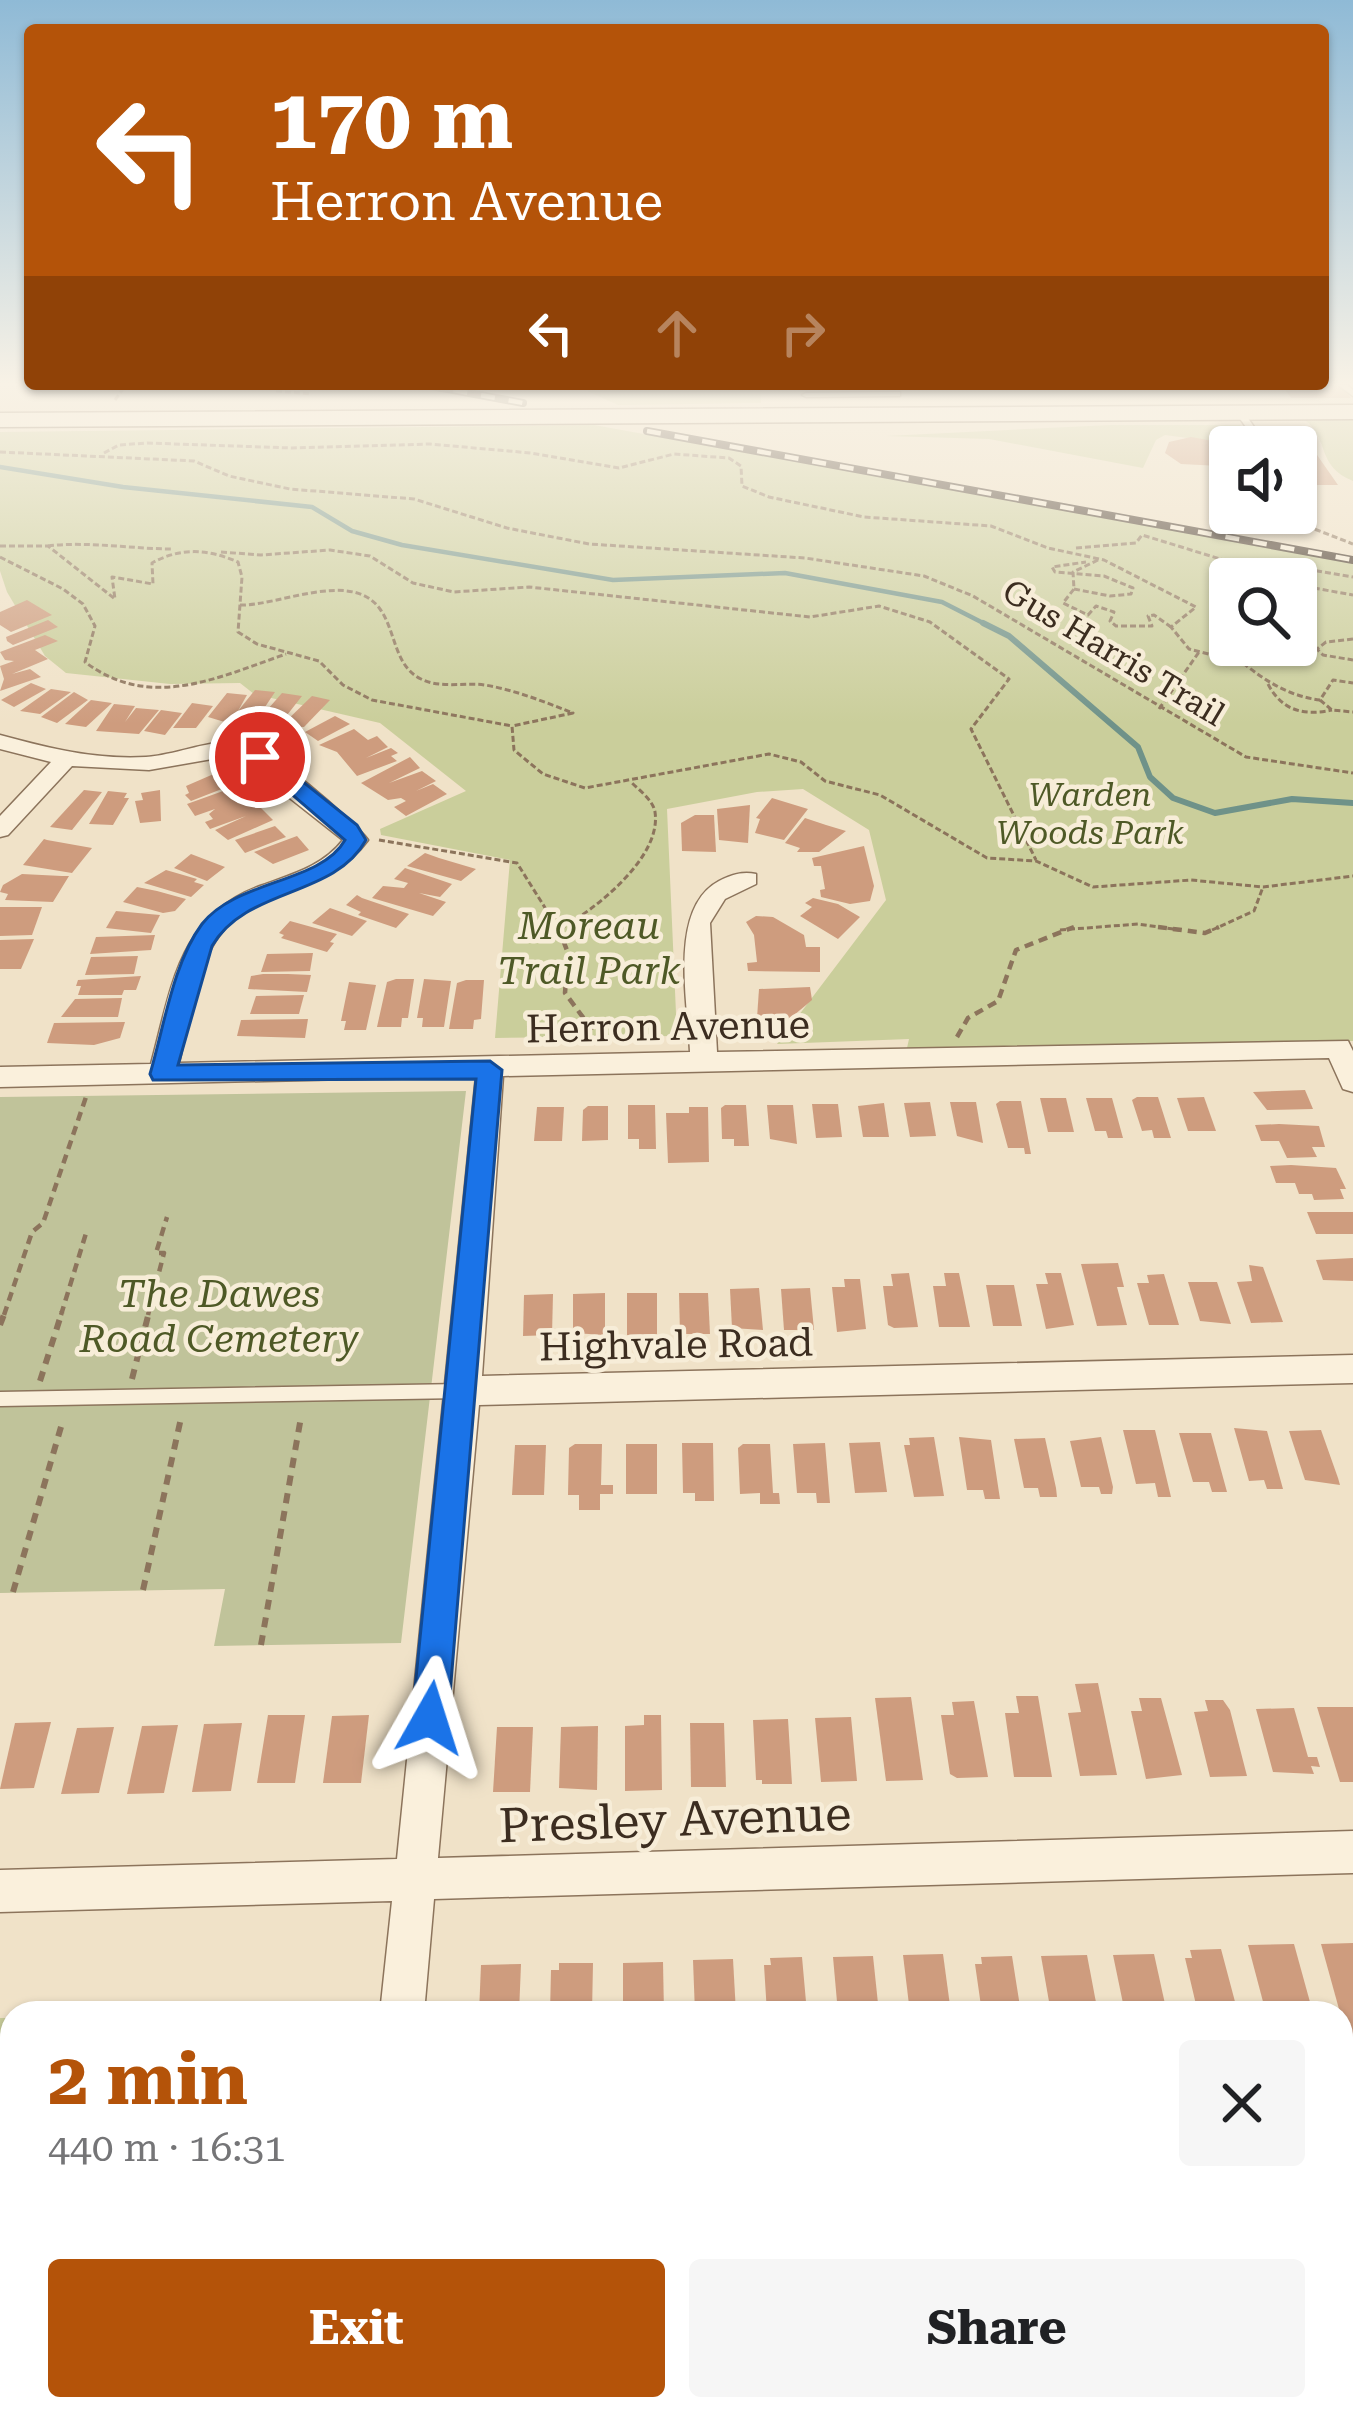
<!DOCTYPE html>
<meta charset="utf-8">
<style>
body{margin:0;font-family:"Roboto Serif",serif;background:#f6f6f6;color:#202124;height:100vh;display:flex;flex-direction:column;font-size:45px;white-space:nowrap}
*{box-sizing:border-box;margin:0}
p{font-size:39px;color:#757577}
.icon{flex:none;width:66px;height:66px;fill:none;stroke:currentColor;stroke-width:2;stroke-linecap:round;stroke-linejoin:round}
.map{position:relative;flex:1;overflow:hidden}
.details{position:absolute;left:0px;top:2001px;width:1353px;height:420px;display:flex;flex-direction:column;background:#fff;border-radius:36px 36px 0 0;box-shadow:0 3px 9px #0004}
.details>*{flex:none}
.banner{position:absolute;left:24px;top:24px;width:1305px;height:366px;border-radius:12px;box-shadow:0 3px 9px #0004;background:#b45309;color:#fff;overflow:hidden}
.tools{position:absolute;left:1209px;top:426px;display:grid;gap:24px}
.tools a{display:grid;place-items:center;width:108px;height:108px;border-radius:12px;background:#fff;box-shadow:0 3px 9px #0004;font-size:60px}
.pin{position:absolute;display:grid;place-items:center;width:102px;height:102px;color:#fff;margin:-51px;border:6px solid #fff;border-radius:50%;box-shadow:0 3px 12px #0007}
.me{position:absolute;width:132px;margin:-66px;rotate:6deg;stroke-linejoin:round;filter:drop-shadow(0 0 9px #0008)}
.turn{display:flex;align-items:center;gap:42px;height:252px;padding:0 48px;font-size:54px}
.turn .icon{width:156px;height:156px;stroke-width:2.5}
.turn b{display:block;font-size:84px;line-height:102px}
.lanes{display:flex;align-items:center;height:114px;padding:0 48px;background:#0003;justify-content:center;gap:60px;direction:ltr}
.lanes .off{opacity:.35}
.round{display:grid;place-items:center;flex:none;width:126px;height:126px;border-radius:12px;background:#f6f6f6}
.summary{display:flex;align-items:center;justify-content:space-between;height:204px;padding:0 48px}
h1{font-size:72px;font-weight:700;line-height:90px;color:#b45309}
.action{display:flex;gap:24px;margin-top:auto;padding:24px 48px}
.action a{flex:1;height:138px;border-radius:12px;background:#b45309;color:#fff;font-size:48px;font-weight:700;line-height:138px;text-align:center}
.action a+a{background:#f6f6f6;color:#202124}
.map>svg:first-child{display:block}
</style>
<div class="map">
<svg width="1353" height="2421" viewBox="0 0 1353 2421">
<rect width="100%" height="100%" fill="#f0e2c8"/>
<g fill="#cace9b" fill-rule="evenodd">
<path d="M595,385H760L761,403L618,405L587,391Z"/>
<path d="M1305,420H1353V481C1316,466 1330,440 1305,420Z"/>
<path d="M594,425L1353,562V1041L905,1057L909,1039L777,1044L886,900L869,830L803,789L757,792L667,809L677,1036L495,1038L510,860L381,835L380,829L466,791L380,723L254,694L240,683L170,684L66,673L45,656L7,592L0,571V432ZM1230,579H1296V645H1230Z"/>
<path d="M1110,425H1240L1253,442L1240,445L1165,435L1156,440L1143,468L989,439L886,436Z"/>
<path d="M0,2018H12V2409H154L152,2421H0Z"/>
</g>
<path fill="#c0c39a" d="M466,1091L401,1643L214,1646L225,1589L0,1593V1097Z"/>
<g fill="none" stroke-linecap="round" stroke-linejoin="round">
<path stroke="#6f9289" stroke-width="4.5" d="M0,467L123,487L312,507L352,531L402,545L613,580L785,573L942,602L989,626"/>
<path stroke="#6f9289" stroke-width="6" d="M983,623L1009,636L1138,747L1150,777L1173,798L1215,813L1292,799L1353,803"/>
</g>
<g fill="#ce9c7e">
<path d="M1282,385H1341L1351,398H1291Z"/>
<path d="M1282,432H1301L1338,485H1317L1296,447Z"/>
<path d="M1191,437L1219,442L1230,450V473L1220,466L1181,464L1165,453L1169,442Z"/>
<path d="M27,600L52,615L11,632L0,625V612Z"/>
<path d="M48,620L58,627L13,645L7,641L6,637Z"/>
<path d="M45,635L58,641L35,650L48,659L12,674L30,669L41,677L0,691L4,679L0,666L14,661L5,660L0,652Z"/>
<path d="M31,683L46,689L14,707L1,700Z"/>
<path d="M51,689L71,692L40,714L20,711Z"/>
<path d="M255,690L275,692L257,719L228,723L208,717L227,693L247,695L238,711Z"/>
<path d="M74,692L88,700L57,723L41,717Z"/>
<path d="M282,693L302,696L280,724L263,721L266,718L261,717Z"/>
<path d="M312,696L330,700L304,727L281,726Z"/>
<path d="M91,700L112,703L86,727L65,724Z"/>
<path d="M192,703L213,706L196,728H173Z"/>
<path d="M114,704L135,706L125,722L136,708L159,710L139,734L96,731Z"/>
<path d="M161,710L182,713L165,735L144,731Z"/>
<path d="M335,716L350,724L318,741L305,732Z"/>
<path d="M354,729L368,740L377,736L388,747L366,758L391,748L398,753L391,756L397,761L357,776L337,752L319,745Z"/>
<path d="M410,757L420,768L389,783L422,771L436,781L416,791L433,784L447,794L406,816L394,807L406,801L401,798L388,800L361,783Z"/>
<path d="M216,773L232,785L191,801L185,795L189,793L186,786Z"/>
<path d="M237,786L244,796L235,799L238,803L254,801L273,820L228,840L215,830L246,816L210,829L205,822L213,819L209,814L215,809L195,816L187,804Z"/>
<path d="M84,790L102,792L72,830L50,827Z"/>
<path d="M160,790L161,821L140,823L135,801L143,800L141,793Z"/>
<path d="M108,791L127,793L124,798H129L113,825L89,824Z"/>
<path d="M772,798L808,809L784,840L755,833L760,819L756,818Z"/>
<path d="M750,805L748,843L719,840L717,809Z"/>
<path d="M695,815H714L716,852L682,851L681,823Z"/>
<path d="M805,818L826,825L846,831L819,852H797L800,848L785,843Z"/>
<path d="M275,826L286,837L245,853L235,840Z"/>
<path d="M297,836L309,850L273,864L254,852Z"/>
<path d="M44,839L47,840L92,848L72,873L23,865Z"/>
<path d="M864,846L874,886L870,901L850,904L821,897L820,890L825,889L821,866H814L812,858Z"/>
<path d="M425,853L439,858L476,869L461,881L407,866Z"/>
<path d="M191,854L225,867L207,881L174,868Z"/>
<path d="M405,868L452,884L440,897L419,893L446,902L433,916L372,898L383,886L404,888L408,883L394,879Z"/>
<path d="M166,870L197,879L194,882L204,885L191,897L144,883Z"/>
<path d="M22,874L62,876H69L53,902L5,900L8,894L0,892L3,885Z"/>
<path d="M137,887L157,891L186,899L175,911L163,913L123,902Z"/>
<path d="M357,895L362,898L409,914L396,928L358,915L361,912L346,905Z"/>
<path d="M813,898L838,904L860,917L838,939L800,916L812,907L805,903Z"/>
<path d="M0,907H42L32,935L0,936Z"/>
<path d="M330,908L367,921L352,936L312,923Z"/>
<path d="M116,911L160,915L151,933L106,928Z"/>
<path d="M756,916L773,917L804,935L806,947H820V972L748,971L747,963L757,962L754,935L746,922Z"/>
<path d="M290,921L337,934L330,942L334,943L327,952L281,938L284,935L279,933Z"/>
<path d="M155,935L151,950L90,954L96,937Z"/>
<path d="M34,939L21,969H0V940Z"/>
<path d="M313,953L310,971L261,972L267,954Z"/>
<path d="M138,956L134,974L85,975L91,957Z"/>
<path d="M263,974H288L311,975L307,992L248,989L251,976Z"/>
<path d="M141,976L136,990H124L122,995H78L81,986H76L78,980Z"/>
<path d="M396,979H414L408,1018H402L401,1027H377L387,982Z"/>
<path d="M424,979L451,981L444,1027H422L423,1018H417Z"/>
<path d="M466,980H484L481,1019L474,1020L473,1029H449L457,983Z"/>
<path d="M349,982L376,985L366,1030H344L346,1021H341Z"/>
<path d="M810,987L812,1000L787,1021L769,1024L757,1018L759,989Z"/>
<path d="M304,995L299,1014H250L256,996Z"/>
<path d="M122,998L118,1017H61L75,999Z"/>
<path d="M308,1019L305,1038L237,1036L241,1020Z"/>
<path d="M125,1022L120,1038L94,1045L47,1043L54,1023Z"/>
<path d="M1305,1090L1313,1109L1267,1110L1253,1092Z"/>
<path d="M1137,1097H1158L1171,1138H1154L1152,1130L1142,1131L1132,1100Z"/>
<path d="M1204,1097L1216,1131H1188L1177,1098Z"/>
<path d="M1040,1098H1066L1074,1132H1048Z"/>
<path d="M1086,1098H1112L1123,1138H1108L1106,1131H1095Z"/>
<path d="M1000,1101H1021L1031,1154H1025L1024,1148H1008L996,1104Z"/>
<path d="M930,1102L936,1136L910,1137L904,1103Z"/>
<path d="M950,1102H976L983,1143L957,1136Z"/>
<path d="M884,1103L889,1137H863L858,1106Z"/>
<path d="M812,1104H838L842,1137L816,1138Z"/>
<path d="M628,1105H655L656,1149H639V1139H628Z"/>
<path d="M725,1105H746L749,1146H734V1139H722L721,1108Z"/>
<path d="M767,1105H793L797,1144L770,1139Z"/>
<path d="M588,1106H608V1140L582,1141L583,1110Z"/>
<path d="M537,1107H564L562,1141H534Z"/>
<path d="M689,1107H708L709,1162L668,1163L666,1113H689Z"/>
<path d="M1279,1124L1319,1126L1325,1147H1312L1317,1157L1287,1158L1279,1141H1261L1255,1125Z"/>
<path d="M1291,1165L1336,1168L1346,1189H1340L1344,1199L1314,1200L1312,1194H1299L1295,1183H1276L1270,1166Z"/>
<path d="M1307,1212H1353V1234H1316Z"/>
<path d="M1353,1258V1281L1323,1280L1316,1260Z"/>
<path d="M1118,1263L1124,1287H1117L1127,1325L1097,1326L1081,1264Z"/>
<path d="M1249,1265L1263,1267L1283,1322L1251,1323L1237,1282L1252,1281Z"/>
<path d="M909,1273L918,1327L894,1328L888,1325L883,1286H893L891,1274Z"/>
<path d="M944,1273H959L970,1327H939L933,1286H946Z"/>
<path d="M1045,1273H1061L1074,1325L1046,1329L1036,1284H1048Z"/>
<path d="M1164,1274L1179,1325H1149L1137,1283H1149L1147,1275Z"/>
<path d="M844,1279H860L866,1329L837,1332L832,1287H845Z"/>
<path d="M1188,1282H1217L1231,1324L1200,1321Z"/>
<path d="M986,1285H1014L1022,1326H993Z"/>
<path d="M759,1288L763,1330L732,1328L730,1289Z"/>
<path d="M810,1288L814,1330H784L781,1289Z"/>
<path d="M605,1293V1335L573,1333V1294Z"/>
<path d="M627,1293H657V1334L627,1335Z"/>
<path d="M679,1293H708L710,1334H680Z"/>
<path d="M553,1294L552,1335L523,1336L524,1295Z"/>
<path d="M1234,1428L1267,1431L1283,1489H1267L1264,1480L1249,1481Z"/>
<path d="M1123,1430H1155L1171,1497H1158L1155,1483L1136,1484Z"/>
<path d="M1321,1430L1338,1478L1340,1485L1305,1480L1289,1431Z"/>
<path d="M1179,1433H1211L1227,1492H1212L1209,1482H1193Z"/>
<path d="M934,1437L944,1496L914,1497L904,1445H910L909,1438Z"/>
<path d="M959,1437L991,1440L1000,1499H985L983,1490H967Z"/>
<path d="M1101,1437L1113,1487L1112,1494H1101L1099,1487H1081L1070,1441Z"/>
<path d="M1045,1438L1056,1488L1057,1497H1040L1038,1488H1024L1014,1439Z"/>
<path d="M880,1442L887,1492L855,1493L849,1443Z"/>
<path d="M682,1443H713L714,1501H695V1493H683Z"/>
<path d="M825,1443L830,1503H817L816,1493H797L793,1444Z"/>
<path d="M575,1444H602L601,1485H613V1494H600V1510H579V1495H568L569,1448Z"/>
<rect x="626" y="1444" width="31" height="50"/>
<path d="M743,1444H770L773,1493H779L780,1504H760V1493L740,1494L738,1448Z"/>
<path d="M515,1445H546L544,1495H512Z"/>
<path d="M1098,1683L1117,1775L1080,1776L1068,1713L1081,1712L1075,1684Z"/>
<path d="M1016,1696H1038L1052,1777H1014L1005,1713H1019Z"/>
<path d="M911,1697L923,1780L886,1781L875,1698Z"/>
<path d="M1139,1698H1161L1182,1775L1146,1779L1131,1711H1142Z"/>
<path d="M1205,1700H1223L1230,1710L1247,1776L1210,1777L1194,1712L1208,1711Z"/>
<path d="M974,1701L988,1777L957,1778L950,1774L941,1715H954L952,1702Z"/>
<path d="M1317,1707H1353V1782H1340Z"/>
<path d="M1294,1708L1308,1757H1317L1320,1767L1311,1766L1314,1774L1273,1772L1256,1709Z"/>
<path d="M268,1715H305L295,1783H257Z"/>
<path d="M369,1715L361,1783H323L332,1716Z"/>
<path d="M644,1715H661L662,1790L625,1791V1726L644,1725Z"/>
<path d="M851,1717L857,1781L821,1782L815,1718Z"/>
<path d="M788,1719L792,1784H762V1780H756L753,1720Z"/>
<path d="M51,1722L34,1788L0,1789L15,1723Z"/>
<path d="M242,1723L231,1791L192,1792L204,1724Z"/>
<path d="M690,1723H724L726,1787H691Z"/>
<path d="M178,1725L164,1793L127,1794L142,1726Z"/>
<path d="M598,1726L597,1790L559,1788L561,1727Z"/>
<path d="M114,1727L99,1793L61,1794L77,1728Z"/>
<path d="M497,1727H533L530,1792H493Z"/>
<path d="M1353,1943V2056H1352L1321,1944Z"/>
<path d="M1294,1944L1313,2013H1266L1248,1945Z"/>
<path d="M1221,1949L1238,2013H1198L1185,1958H1192L1190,1950Z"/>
<path d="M943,1954L951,2013H910L903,1955Z"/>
<path d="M1154,1954L1167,2013H1125L1113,1955Z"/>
<path d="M1087,1955L1098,2013H1051L1041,1956Z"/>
<path d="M873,1956L879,2013H838L833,1957Z"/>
<path d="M1012,1956L1021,2013H982L975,1964H982L981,1957Z"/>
<path d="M802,1957L807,2013H767L764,1965H771L770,1958Z"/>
<path d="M733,1959L736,2013H695L693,1960Z"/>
<path d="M663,1962L664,2013H623V1963Z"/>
<path d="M559,1963H593L592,2013H550L551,1970H559Z"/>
<path d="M521,1964L519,2013H479L481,1965Z"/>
<rect x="618" y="2409" width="62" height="12"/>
<path d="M1119,2409H1166L1168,2421H1121Z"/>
<path d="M1219,2409H1248L1251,2421H1205L1203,2414L1220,2413Z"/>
<path d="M1330,2409L1335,2421H1288L1285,2411Z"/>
</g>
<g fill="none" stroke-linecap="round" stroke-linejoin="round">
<defs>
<g id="service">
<path d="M1338,385H1347L1353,390V396Z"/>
<path d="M897,392H900V396L806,397L802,395L806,393Z"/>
<path d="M1237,411H1243L1268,447H1260L1236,413Z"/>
<path d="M1296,494L1306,506L1305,508L1298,506Z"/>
<path d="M461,1384L467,1386L469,1391L467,1396L461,1398L0,1406V1392Z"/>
<path d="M248,2409H274L273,2421H247Z"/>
</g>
<g id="minor">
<path d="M0,735C48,748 95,760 146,757C178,755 214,737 246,743C268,747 353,820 368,840C328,895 260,884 222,932C194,966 189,1022 179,1063L690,1052C688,1003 668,908 719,881C731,875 742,871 756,874V884L725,899L710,923L717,1052L1348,1041L1353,1051V1092L1343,1089L1329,1058L503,1076L482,1376L1353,1355V1383L479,1405L438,1858L1353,1831V1873L434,1899L424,2013H380L392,1901L0,1912V1870L397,1859L476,1076L0,1087V1067L151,1064C172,987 178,914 263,885C293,874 323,866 343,840L235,755L149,770L72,766L8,835L0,837V816L51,762L0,749Z"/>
<path d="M340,2409H390V2421H338Z"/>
</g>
<path id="secondary" d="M1353,405V419L0,427V413Z"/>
</defs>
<use href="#service" stroke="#8c745c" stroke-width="3"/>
<use href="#minor" stroke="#8c745c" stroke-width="3"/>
<use href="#secondary" stroke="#6e553f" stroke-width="3"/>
<g stroke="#8c745c" stroke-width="3" stroke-dasharray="6 3" stroke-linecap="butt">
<path d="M276,391L312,394"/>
<path d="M115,400L126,385"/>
<path d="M0,452L194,461L229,476L290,489L414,499L507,528L589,544L805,558L924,576L973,596L1246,757L1353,773"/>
<path d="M104,453L119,445L147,443L292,448L430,444L531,453L619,468L674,454L729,458L741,466L742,486L769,497L864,517L991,526L1048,548L1104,560L1196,607L1171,627L1189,649L1243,663L1250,658L1253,645"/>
<path d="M1273,513L1353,544"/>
<path d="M0,546H48L115,599L112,577L153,584L152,563C181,547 208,549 238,562L242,577L238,632L257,644L319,661L343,685L372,700L512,726L514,750L543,774L585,788L769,754L801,762L825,781L880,795L987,858L1036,861L1093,887L1191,880L1263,887L1353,876"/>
<path d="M48,546C88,541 132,549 173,549"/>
<path d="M1076,548L1136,543L1142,535L1227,561L1238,579"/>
<path d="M221,552L261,555L330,550L370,556L413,583L454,592L529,587L810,617L879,606L930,622L1009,679L971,729L1036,860"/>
<path d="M0,557L63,589L83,604L95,626L85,662C150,711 217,678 286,654"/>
<path d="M1098,560L1073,572L1074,589L1063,603L1088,615L1096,606L1114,612L1110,621L1116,626H1152L1148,616L1154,615L1171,627"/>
<path d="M1227,561L1254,560L1353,577"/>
<path d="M1074,589L1110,596L1131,594L1133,588L1104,576L1055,572L1052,567L1086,562"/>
<path d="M1296,591L1314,588L1353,595"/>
<path d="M240,605C280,606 351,569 380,609C396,631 394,666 421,679C441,689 464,682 485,685C515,690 545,702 573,713L512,726"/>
<path d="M1353,639L1326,642L1317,649L1323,655L1353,660"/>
<path d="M1243,663C1267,682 1289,696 1320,700L1333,680L1353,683"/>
<path d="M1268,684C1282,711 1304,716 1332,710"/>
<path d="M1320,700L1332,710L1353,712"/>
<path d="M1159,709L1199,652"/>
<path d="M379,840L517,863L559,930"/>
<path d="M560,929C594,910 662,858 655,812C653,800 639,790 631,782"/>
<path d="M1060,930L1138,924L1180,930"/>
<path d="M1212,930L1254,911L1263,887"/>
</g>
<g stroke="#8c745c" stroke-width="4.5" stroke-dasharray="9 6" stroke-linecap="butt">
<path d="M558,927L568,953L565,993L599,1039"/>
<path d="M1158,927L1205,933L1219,927"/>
<path d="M560,929L564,927"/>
<path d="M957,1037L968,1018L998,1001L1016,950L1074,927"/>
<path d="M4,1315L32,1232L43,1223L86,1097"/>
<path d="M61,1315L87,1230"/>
<path d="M148,1315L164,1253H156L167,1217"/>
</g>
<g stroke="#8c745c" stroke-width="6" stroke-dasharray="10 8" stroke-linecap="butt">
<path d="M0,1325L5,1312"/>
<path d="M132,1379L149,1312"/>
<path d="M40,1381L62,1312"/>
<path d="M143,1590L181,1418"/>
<path d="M13,1592L63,1420"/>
<path d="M261,1645L301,1417"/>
</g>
<use href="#service" fill="#faf0dc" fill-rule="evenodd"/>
<use href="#minor" fill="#faf0dc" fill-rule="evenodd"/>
<use href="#secondary" fill="#faf0dc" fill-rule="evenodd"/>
<defs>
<g id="rail">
<path d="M426,385L523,403"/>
<path d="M647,431L1353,560"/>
</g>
</defs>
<use href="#rail" stroke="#3c2d20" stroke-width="8"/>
<use href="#rail" stroke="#f7edd8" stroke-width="4.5" stroke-dasharray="14" stroke-linecap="butt"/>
</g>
<linearGradient id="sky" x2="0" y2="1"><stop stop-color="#8fbad6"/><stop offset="0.53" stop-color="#f8f2e6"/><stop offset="1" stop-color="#f8f2e6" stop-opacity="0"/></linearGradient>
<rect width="1353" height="724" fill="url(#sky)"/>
<path fill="#1a73e8" stroke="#114b97" stroke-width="3" d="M253,753H267L357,825L366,840C334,898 246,887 212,946L178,1065L490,1061L502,1070L448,1718L442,1731L430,1736L417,1731L412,1718L476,1079L153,1080L150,1074C164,1027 173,963 202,924C236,880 321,883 345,840L253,761Z"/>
<g text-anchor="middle" stroke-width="9" stroke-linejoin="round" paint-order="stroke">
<g font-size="33" fill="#3c2d20" stroke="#f7edd8">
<text transform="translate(1114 652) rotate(31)" y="12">Gus Harris Trail</text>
</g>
<g font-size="33" font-style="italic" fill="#4e5926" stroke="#f7edd8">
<text x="1090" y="806">Warden<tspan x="1090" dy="38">Woods Park</tspan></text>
</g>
<g font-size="39" font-style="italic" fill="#4e5926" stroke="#f7edd8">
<text x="589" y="939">Moreau<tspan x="589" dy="45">Trail Park</tspan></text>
<text x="219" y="1307">The Dawes<tspan x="219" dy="45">Road Cemetery</tspan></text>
</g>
<g font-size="39" fill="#3c2d20" stroke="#f7edd8">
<text transform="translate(668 1026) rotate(-1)" y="14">Herron Avenue</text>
<text transform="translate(676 1344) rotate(-1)" y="14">Highvale Road</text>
</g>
<g font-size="48" fill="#3c2d20" stroke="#f7edd8">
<text transform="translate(675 1819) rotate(-2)" y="17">Presley Avenue</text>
</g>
</g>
</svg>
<div class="tools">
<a><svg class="icon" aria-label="sound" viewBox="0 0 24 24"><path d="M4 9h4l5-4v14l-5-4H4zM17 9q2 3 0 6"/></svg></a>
<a><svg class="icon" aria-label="search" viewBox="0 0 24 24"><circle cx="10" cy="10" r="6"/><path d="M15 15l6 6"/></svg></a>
</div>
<div class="pin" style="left:260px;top:757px;background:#d93025"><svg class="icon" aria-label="arrive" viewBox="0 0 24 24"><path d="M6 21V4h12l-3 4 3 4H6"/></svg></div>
<svg class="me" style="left:430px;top:1718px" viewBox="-20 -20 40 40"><path d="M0-17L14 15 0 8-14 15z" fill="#1a73e8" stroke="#fff" stroke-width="4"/></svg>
<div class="banner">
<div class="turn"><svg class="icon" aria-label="left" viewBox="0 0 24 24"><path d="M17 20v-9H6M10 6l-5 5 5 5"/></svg><div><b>170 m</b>Herron Avenue</div></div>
<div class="lanes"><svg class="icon" aria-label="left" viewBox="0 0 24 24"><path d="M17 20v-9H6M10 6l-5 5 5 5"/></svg><svg class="icon off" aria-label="ahead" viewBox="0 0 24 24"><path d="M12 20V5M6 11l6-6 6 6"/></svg><svg class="icon off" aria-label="right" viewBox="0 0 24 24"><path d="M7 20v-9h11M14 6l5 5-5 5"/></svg></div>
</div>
<section class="details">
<div class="summary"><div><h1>2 min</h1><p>440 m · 16:31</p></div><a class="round"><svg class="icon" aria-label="close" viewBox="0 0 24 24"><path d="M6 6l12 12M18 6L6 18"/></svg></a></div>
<div class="action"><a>Exit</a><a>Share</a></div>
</section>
</div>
